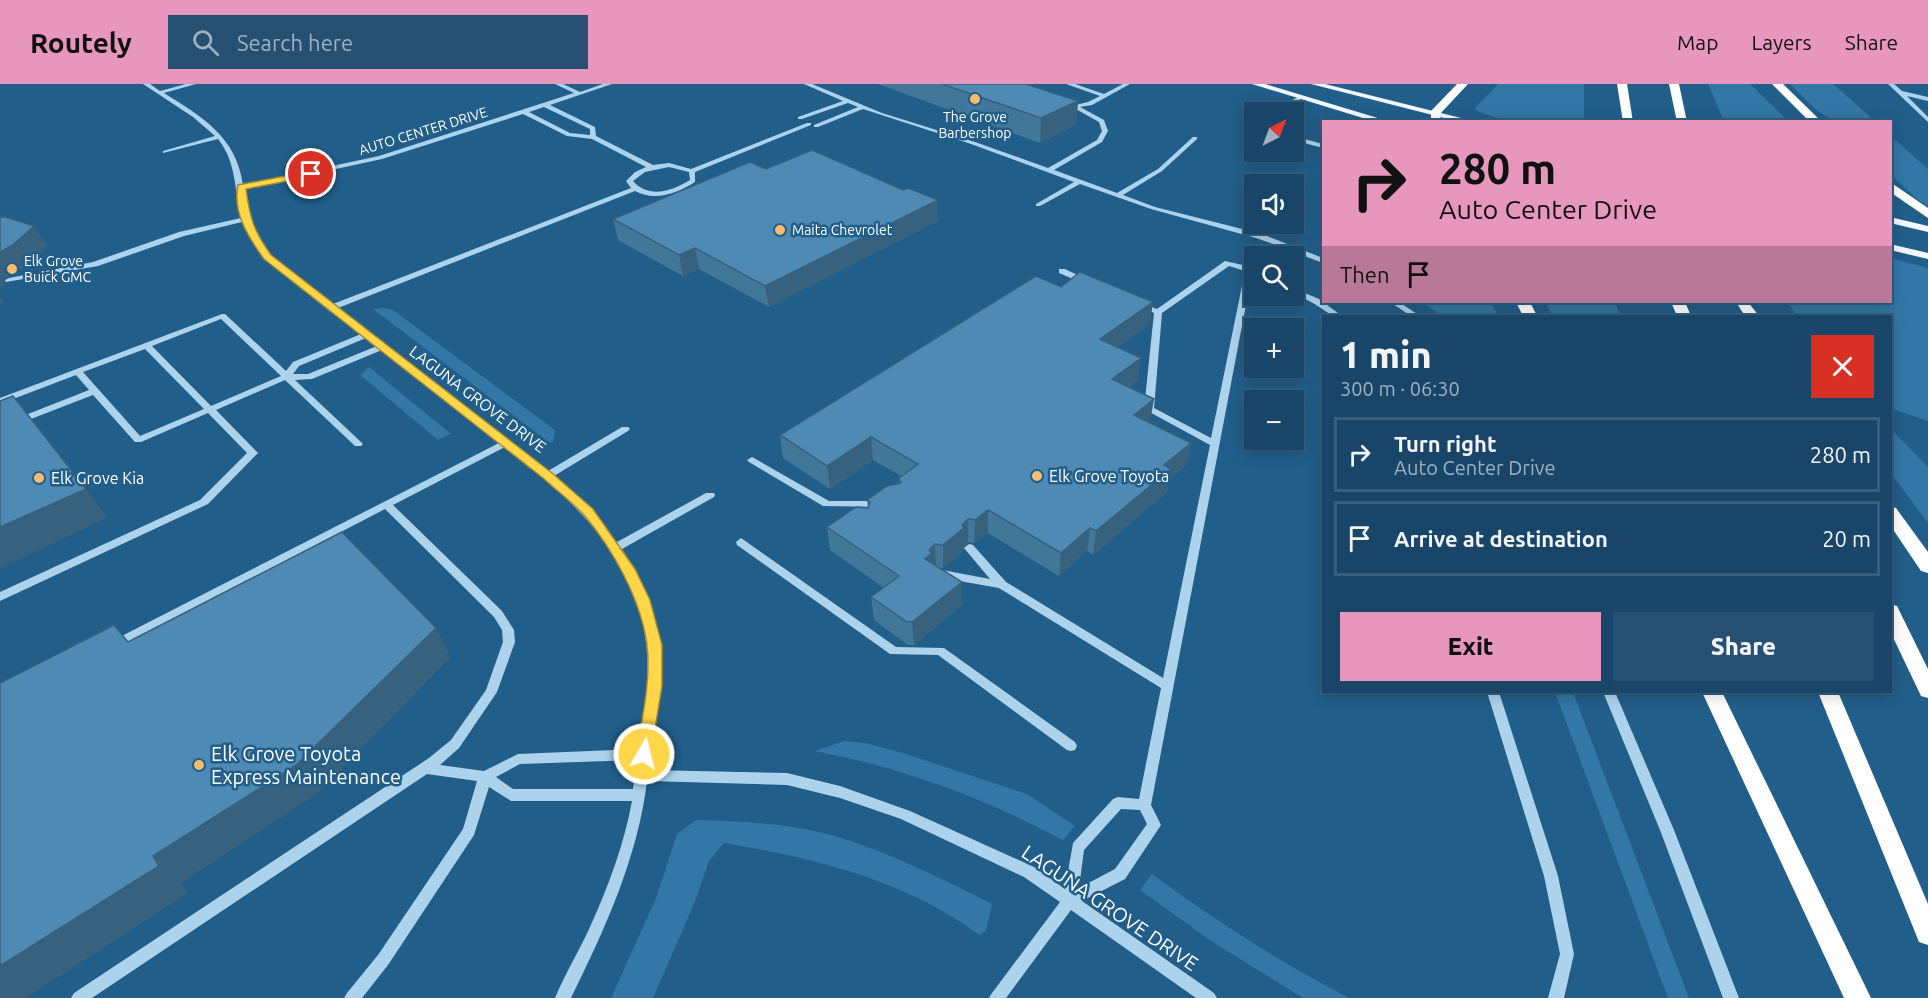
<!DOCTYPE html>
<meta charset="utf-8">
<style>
body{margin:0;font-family:Ubuntu,sans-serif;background:#265071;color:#f1f3f6;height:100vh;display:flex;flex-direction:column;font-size:22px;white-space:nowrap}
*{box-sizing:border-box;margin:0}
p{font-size:20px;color:#9fb1c0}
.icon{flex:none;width:33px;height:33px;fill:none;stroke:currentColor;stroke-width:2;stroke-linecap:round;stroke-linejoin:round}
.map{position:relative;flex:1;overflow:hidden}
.drawer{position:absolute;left:1322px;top:231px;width:570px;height:378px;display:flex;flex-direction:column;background:#194668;border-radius:0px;box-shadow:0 3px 15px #0003,0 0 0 2px #375e7c}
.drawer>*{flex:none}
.banner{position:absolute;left:1322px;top:36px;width:570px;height:183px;border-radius:0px;box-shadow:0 3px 15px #0003,0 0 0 2px #375e7c;background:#e797bd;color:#111;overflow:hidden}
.needle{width:39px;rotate:42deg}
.controls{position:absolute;left:1244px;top:18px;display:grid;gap:12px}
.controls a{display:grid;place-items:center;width:60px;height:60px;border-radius:0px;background:#194668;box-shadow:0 3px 15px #0003,0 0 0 2px #375e7c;font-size:30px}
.pin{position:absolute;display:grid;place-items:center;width:51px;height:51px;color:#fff;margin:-26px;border:3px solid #fff;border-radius:50%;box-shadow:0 2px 6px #0007}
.me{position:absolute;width:66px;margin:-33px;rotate:8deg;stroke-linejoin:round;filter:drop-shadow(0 0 4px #0008)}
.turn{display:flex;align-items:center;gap:21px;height:126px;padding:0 18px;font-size:27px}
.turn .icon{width:78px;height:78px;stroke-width:2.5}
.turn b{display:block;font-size:42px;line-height:51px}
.then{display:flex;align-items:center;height:57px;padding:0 18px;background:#0003;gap:12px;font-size:22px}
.round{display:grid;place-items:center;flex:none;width:63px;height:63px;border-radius:0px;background:#265071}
.overview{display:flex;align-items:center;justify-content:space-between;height:102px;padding:0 18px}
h1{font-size:36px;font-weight:800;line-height:45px}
.action{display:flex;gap:12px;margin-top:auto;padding:12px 18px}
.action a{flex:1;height:69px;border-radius:0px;background:#e797bd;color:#111;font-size:24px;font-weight:800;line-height:69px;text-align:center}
.action a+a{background:#265071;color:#f1f3f6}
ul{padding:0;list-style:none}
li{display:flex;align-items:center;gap:18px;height:75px;margin:0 12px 9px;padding:0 6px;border:3px solid #375e7c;border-radius:0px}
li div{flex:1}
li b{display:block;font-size:22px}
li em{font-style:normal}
header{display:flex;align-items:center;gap:36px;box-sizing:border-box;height:84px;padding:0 30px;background:#e797bd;color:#111}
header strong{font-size:28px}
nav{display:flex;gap:33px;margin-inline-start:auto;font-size:21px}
.search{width:420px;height:54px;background:#265071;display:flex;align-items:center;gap:15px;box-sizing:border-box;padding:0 21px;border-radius:0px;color:#9fb1c0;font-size:22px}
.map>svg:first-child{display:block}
</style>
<header>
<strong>Routely</strong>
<div class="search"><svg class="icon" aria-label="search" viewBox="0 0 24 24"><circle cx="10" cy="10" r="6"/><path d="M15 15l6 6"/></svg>Search here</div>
<nav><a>Map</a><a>Layers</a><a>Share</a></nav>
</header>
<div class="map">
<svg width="1928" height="914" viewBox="0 0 1928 914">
<rect width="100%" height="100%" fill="#215e8a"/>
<g fill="#3277a5">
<path d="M1498,0H1584V37C1548,38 1506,43 1474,25Z"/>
<path d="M1708,0H1750L1788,37H1724Z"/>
<path d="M1790,0H1833L1875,37C1822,38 1827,36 1790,0Z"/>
<path d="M1890,51L1928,85V122L1918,116L1890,90Z"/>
<path d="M1890,174L1928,184V337L1890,324V232H1796L1788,218H1890Z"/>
<path d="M1426,218H1491L1498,232H1442L1426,221Z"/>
<path d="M1545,218H1615L1620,232H1553Z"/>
<path d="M384,224L393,226L555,346L553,358L550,359L373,225Z"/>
<path d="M369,283L451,350L438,356L360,291Z"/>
<path d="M1890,344L1928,383V439L1890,388Z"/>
<path d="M1555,608H1573L1689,914H1668Z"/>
<path d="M844,657L865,659L903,669L1027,710L1075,742L1063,756C984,714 904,684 815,667Z"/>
<path d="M696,736C736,737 780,739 819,748C880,763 936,792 992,820L986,847L979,851C905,796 814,774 724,759L709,777L694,820L653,914H611L656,814L677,750Z"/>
<path d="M1152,790C1215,836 1279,878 1349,914H1303L1214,859L1140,806Z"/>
</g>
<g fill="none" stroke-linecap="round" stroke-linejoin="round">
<g fill="#add2eb" fill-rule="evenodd">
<path d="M143,0H150L160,7L186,0H196L164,9C202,33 236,52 243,101L379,72L574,9L555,0H563L580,8L603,0H612L550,21L595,43L596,52L653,81L669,79L691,85L807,39H811V41L695,88V98C678,109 655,118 635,107L338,224L548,387L622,343H628L630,345L628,347L554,392L594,431L617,458L706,409H714L715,411L714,413L622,465C674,545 658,597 649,686L787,689L840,702L910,727L1034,783L1065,805L1073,759L1113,715L1118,713L1139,715L1161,604L999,504L937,493L932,489L937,485L990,495L964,464L969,460L973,461L1006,498L1163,594L1210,361L1144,325L1154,229L1137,221L1141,219L1157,225L1225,177L1247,182L1254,179V189H1252L1151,721L1161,741L1125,795L1082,817L1214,909L1217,914H1196L1071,826L1006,914H989L992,909L1060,818L1024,793L901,735L840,714L787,701L647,697C638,773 605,845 571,914H555C565,890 579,867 590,843C608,803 624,761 632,717H511L489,703L474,751L388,881L362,914H344L347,909L378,871L463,745L477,697L427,690L92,914H71L74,909L429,674L451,656L486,606L503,558L502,546L494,533L385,425L118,564H110L108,561L110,558L499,359L382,266L312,295L295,296L361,358L363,360L361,362H355L285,296L216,326L258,369L208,420L0,517V508L200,416L247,369L208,329L141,358H135L93,311L0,347V341L89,306L76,291L0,320V314L222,230H225L286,287L293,278L361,250L328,226L265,175L252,156L242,138L184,152L98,182L6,198L5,196L9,194L93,178L179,148L241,134C234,106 237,79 218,55L163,69V67L215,52L193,33ZM544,23L590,45V51L570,49L529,28ZM523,30L567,52L592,55L646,83L635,88L626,97L631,104L333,220C304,197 266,176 251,141C246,129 245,117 243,105L382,75ZM669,83L689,88L690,96C672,107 649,115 633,97L645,88ZM1229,182L1245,187L1211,354L1154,324L1162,229ZM221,235L281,292L211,322L152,262ZM366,254L377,262L308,290H293L299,282ZM145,265L204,325L140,352L83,288ZM505,363C573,416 643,477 647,570C649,602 643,633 638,665L518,670L484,687L440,681L459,664L497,608L515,558L514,546L502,527L393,421ZM637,676L633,705H513L496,693L520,680ZM1121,725L1140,726L1147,740L1115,785L1079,804L1084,766Z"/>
<path d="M804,0H812L882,29L975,58L1048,84L1097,56L1102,47L1099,38L1074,24L1066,26L1063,24L1088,18L1100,12L1066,0H1075L1104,10L1123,0H1130L1092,21L1080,23L1104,36L1108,47L1102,58L1054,86L1117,109L1158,85L1193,53H1197V55L1162,87L1123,111L1155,123L1262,150L1323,174V179L1283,164L1270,172H1263L1276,161L1256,154L1151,125L1080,100L1040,122H1036V120L1074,98L971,60L863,25L818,43H814V41L858,23L848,19L802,35H798V33L843,17Z"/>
<path d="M1888,0H1894L1902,7L1928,13V17L1907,12L1928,33V38Z"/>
<path d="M1300,12L1305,13L1276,28H1269Z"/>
<path d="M1293,52L1323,60V64L1293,56Z"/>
<path d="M1059,185H1065L1092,198L1091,200H1085L1059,189Z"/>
<path d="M1293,204L1319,215L1342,232H1333L1313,219L1293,209Z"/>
<path d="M1390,218H1399L1420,232H1411Z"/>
<path d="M752,373L829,417H881L886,420L881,423L823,422L749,378L747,376Z"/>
<path d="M741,454L896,563L944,564L1075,658L1077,662L1075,666L1071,667L1067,666L938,571L890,570L737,461L736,458Z"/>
<path d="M1487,608H1499L1558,792L1574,870L1564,914H1548L1560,870L1544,792Z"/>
<path d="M1603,608H1615L1674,746L1739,914H1723L1660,746Z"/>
</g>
<g fill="#f2f8fe" fill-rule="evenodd">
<path d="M1252,0H1265L1391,38H1376Z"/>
<path d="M1311,0H1325L1477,38H1460Z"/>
<path d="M1890,133L1928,142V148L1890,139Z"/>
<path d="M1890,160L1928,169V175L1890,166Z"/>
</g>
<g fill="#fff" fill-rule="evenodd">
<path d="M1457,0H1468L1440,30L1441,38H1431V27Z"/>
<path d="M1617,0H1627L1633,38H1623Z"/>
<path d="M1669,0H1679L1687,38H1677Z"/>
<path d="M1772,0H1783L1822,38H1810Z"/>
<path d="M1890,98L1928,124V134L1890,108Z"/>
<path d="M1516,218H1530L1537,232H1523Z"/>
<path d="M1671,218H1685L1691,232H1677Z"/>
<path d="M1736,218H1748L1759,232H1745Z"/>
<path d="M1890,422L1896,424L1928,468V489L1921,487L1890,441Z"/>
<path d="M1890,520L1897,522L1928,585V614L1921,612L1890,547Z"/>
<path d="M1702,608H1722L1871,914H1844Z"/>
<path d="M1818,608H1838L1928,820V861L1919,858Z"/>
</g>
</g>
<g fill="#43779a">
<path d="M878,0H1026L1078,17L1076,41L1040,59Z"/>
<path d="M766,85L903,106L938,116V137L769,223L699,185L683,192L618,156L613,135Z"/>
<path d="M1150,240L1117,263L1138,296L1129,303L1150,338H1149L1191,359L1186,381L1169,396L1167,408L1093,471L1087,467L1059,492L988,449L974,459L968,458L964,462V467L943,484H939L962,498V521L914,561H908L874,536L871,513L884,504L830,466L827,443L868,424L867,416L899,399V394L901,392L873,376L830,405L783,374L780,351Z"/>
</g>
<g fill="#37617d">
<path d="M1078,17L1076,41L1040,59L1041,34Z"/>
<path d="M938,116V137L769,223L765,202Z"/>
<path d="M34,142L48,162L28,182L3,195L6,200L0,206V168Z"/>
<path d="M695,164L699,185L683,192L679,171Z"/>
<path d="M0,211L5,219L0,221Z"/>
<path d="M1153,218L1150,240L1097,277L1100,255Z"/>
<path d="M1141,274L1138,296L1109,318L1112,295Z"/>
<path d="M1154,315L1150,338L1131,354L1134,331Z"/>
<path d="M871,353L873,376L830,405L827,382Z"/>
<path d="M1191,359L1186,381L1169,396L1167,408L1093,471L1096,447L1164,381Z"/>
<path d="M86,405L108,434L0,484V443Z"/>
<path d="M988,426V449L974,459L975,436Z"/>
<path d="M968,435V458L964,462V467L943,484V461Z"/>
<path d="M1090,444L1087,467L1059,492L1061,469Z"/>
<path d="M935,460L936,483L925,475L929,466Z"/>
<path d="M962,498V521L914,561L912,538Z"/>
<path d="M436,544L451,573L317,710L181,799L188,809L26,914H0V882L153,772Z"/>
</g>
<g fill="#4e8ab3" stroke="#37617d" stroke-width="1.5">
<path d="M942,0H1026L1078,17L1041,34Z"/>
<path d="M812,66L903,106L908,104L938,116L765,202L695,164L679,171L613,135L750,78L766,85Z"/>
<path d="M0,133H6L34,142L13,161L0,168Z"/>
<path d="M1080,188L1153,218L1100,255L1141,274L1112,295L1154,315L1134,331L1191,359L1164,381L1171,385L1096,447L1090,444L1061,469L988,426L975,436L968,435L962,441L964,444L943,461L935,460L929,466L932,469L925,475L962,498L912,538H907L871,513L899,492L827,443L856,423L868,424L870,418L867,416L887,402L901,399L899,394L918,380L871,353L827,382L780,351L1036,192L1061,203Z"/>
<path d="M13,312L86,405L0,443V317Z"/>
<path d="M342,448L436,544L295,682L153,772L159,782L0,882V599L114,541L128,558Z"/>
</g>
<path fill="#ffd54a" stroke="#a68a30" stroke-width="1.5" d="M311,87L314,92L246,105C250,135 254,147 271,171L552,389L593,425L635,485L650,516L662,561V602L650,675H639L636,670C642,635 651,597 647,561C641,516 613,465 584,431C572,418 556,406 543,394L264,175C249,154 232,129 238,101Z"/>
<g fill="#f7bc6f" stroke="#215e8a" stroke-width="2">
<circle cx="975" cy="15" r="6"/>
<circle cx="780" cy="146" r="6"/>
<circle cx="12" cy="185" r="6"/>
<circle cx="1037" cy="392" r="6"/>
<circle cx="39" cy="394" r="6"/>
<circle cx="199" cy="681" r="6"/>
</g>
<g text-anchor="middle" stroke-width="5" stroke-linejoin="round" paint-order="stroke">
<g font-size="14" fill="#fff" stroke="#215e8a" text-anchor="start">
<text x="975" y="38" text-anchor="middle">The Grove<tspan x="975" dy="16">Barbershop</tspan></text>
<text x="792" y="151">Maita Chevrolet</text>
<text x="24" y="182">Elk Grove<tspan x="24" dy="16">Buick GMC</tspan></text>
</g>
<g font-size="14" fill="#fff" stroke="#215e8a">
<text transform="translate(423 47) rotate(-17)" y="5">AUTO CENTER DRIVE</text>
</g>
<g font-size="16" fill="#fff" stroke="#215e8a">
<text transform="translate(478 315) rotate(37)" y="6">LAGUNA GROVE DRIVE</text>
</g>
<g font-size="16" fill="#fff" stroke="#215e8a" text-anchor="start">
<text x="1049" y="398">Elk Grove Toyota</text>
<text x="51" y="400">Elk Grove Kia</text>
</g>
<g font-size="20" fill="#fff" stroke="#215e8a" text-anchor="start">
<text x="211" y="677">Elk Grove Toyota<tspan x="211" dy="23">Express Maintenance</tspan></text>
</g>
<g font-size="20" fill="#fff" stroke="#215e8a">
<text transform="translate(1110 824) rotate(34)" y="7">LAGUNA GROVE DRIVE</text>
</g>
</g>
</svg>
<div class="controls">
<a><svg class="needle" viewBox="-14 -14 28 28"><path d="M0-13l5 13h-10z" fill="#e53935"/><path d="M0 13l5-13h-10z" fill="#9fb1c0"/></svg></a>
<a><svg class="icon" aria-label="sound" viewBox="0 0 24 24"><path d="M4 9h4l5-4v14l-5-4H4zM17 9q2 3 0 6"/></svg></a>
<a><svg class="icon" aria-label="search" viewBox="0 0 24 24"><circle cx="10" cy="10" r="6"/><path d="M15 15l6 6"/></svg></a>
<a>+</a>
<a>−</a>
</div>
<div class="pin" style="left:311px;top:90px;background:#d93025"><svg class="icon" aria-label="arrive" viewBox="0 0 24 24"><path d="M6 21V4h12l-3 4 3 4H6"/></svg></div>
<svg class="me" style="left:644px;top:670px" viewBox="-20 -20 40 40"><circle r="17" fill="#ffd54a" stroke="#fff" stroke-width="3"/><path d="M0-11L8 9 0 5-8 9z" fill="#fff"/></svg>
<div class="banner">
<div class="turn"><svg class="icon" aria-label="right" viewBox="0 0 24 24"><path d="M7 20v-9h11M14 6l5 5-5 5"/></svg><div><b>280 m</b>Auto Center Drive</div></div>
<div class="then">Then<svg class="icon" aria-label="arrive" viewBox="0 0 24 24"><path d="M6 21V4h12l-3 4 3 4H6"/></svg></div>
</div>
<section class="drawer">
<div class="overview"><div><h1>1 min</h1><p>300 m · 06:30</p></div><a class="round" style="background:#d93025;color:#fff"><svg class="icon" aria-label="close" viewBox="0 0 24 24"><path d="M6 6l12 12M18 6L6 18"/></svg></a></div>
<ul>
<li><svg class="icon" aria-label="right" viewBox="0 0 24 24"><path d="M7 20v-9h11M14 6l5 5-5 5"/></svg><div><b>Turn right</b><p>Auto Center Drive</p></div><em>280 m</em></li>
<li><svg class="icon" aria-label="arrive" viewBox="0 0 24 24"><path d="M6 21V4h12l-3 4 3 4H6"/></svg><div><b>Arrive at destination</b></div><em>20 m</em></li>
</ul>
<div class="action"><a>Exit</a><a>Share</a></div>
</section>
</div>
